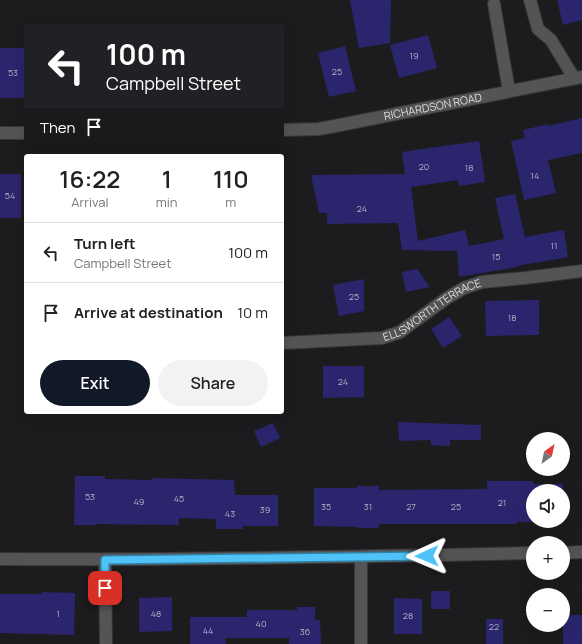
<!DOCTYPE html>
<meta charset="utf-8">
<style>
body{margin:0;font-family:Manrope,sans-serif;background:#f2f2f2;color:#202124;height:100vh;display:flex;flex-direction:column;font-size:15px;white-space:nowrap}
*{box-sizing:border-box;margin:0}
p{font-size:13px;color:#757577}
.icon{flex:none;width:22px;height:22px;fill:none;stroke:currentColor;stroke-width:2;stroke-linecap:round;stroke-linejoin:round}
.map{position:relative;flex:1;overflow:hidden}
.drawer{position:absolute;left:24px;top:154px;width:260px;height:260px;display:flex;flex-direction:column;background:#fff;border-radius:4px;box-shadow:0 4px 16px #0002}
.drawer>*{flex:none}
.guide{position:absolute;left:24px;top:24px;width:260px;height:122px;border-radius:4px;box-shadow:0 4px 16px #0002;background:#202124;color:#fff;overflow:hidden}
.needle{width:26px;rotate:33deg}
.fabs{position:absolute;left:526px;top:432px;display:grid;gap:8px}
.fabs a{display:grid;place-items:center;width:44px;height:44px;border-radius:50%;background:#fff;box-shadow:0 4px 16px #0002;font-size:20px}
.pin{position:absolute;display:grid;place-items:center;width:34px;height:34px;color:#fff;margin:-17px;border-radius:8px;box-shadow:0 2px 6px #0006}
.me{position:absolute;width:44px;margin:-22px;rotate:269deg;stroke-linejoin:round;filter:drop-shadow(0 0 3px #0008)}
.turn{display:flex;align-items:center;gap:14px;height:84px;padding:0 16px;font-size:18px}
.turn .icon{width:52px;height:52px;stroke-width:2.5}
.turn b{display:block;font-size:28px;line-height:34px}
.then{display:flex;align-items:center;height:38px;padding:0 16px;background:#0003;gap:8px;font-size:15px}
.eta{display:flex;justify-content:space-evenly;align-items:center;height:68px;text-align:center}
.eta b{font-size:24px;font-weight:600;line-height:28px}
.cta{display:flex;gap:8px;margin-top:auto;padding:8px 16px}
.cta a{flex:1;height:46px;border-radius:24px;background:#111827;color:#fff;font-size:16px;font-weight:600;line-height:46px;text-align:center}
.cta a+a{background:#f2f2f2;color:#202124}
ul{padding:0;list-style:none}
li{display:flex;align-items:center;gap:12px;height:60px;padding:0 16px;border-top:1px solid #e0e0e0}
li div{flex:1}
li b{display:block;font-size:15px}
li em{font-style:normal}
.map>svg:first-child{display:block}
</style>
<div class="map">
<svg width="582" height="644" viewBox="0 0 582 644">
<rect width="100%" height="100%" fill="#1c1c1e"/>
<g fill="#2b256d">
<path d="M350,0H391L390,43L359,48Z"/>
<path d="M557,0H582V20L563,25Z"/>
<path d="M428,35L437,68L399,78L390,45Z"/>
<path d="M345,46L356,91L329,97L318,53Z"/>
<rect x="0" y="48" width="26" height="50"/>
<path d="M582,118V153L548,160L556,193L524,200L511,141L525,138L523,130L548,124V126Z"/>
<path d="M479,141L485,182L459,186L458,180L411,187L418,241L465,230L469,246L504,239L495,198L515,194L525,237L564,230L568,257L517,266V267L459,277L457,251L402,250L398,223L327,224V213H319L311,175L405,174L402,152Z"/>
<rect x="0" y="174" width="21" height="44"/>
<path d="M417,269L430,287L406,292L402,272Z"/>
<path d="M364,279V311L339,316L333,285Z"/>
<path d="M539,300V335L486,336L485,301Z"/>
<path d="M449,317L462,336L443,348L431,329Z"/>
<path d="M323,366H364V397L323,398Z"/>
<path d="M398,422L481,425V440H450V446L431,445V440L399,441Z"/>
<path d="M273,423L280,438L261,447L254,431Z"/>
<path d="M75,476H105V479L152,480V478L234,480L235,495H278V526H243V529H216V519L179,518V525L96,524V525H74Z"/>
<path d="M487,481H533V484H563V491H533V521H563V522H517V524H379V528H358L357,527L314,526V488H357V486H379V490L487,489Z"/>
<rect x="431" y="591" width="19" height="18"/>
<path d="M42,592L75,593L74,635L0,633V594H42Z"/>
<path d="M172,597V631L139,632V598Z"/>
<path d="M394,598L422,599V634H394Z"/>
<path d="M297,607H315V620H320L321,644H289V638H225L226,644H190V617H247V610H297Z"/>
<rect x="563" y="615" width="19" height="29"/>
<rect x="486" y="619" width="17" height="25"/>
</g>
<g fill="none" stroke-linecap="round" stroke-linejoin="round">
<defs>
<g id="lane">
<path d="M530,0L538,29L551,40L574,78"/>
<path d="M494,4L509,91"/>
</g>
<g id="street">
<path id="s1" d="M282,343L382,338L400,332L447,298L464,288L482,282L525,278L582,271"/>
<path d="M563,553L582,552"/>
<path d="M0,559C178,560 355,557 533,553"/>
<path d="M105,560L106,644"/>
<path d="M361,644V557"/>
</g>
<g id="secondary">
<path id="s2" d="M282,130L319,129L340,125L582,77"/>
<path d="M0,133H26"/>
</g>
</defs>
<use href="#lane" stroke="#363738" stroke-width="14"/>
<use href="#street" stroke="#363738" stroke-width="14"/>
<use href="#secondary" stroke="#363738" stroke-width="14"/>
<use href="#lane" stroke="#545456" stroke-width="12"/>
<use href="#street" stroke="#545456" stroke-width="12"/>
<use href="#secondary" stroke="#545456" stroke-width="12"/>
</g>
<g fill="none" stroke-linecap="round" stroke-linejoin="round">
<defs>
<path id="route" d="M105,588V560L427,556"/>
</defs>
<use href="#route" stroke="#337fa1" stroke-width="10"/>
<use href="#route" stroke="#4fc3f7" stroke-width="7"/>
</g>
<g text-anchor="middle" stroke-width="4" stroke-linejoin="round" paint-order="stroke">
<g font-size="9" fill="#b1b0c3">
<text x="414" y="59">19</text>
<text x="337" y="75">25</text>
<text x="13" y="76">53</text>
<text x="424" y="170">20</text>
<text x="469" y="171">18</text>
<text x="535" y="179">14</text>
<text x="10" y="199">54</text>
<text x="362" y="212">24</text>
<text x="554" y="249">11</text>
<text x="496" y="260">15</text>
<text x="354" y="300">25</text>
<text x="512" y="321">18</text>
<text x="343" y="385">24</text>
<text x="90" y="500">53</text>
<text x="179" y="502">45</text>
<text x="139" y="505">49</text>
<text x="502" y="506">21</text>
<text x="326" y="510">35</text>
<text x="368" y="510">31</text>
<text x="411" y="510">27</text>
<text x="456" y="510">25</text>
<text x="265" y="513">39</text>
<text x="230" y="517">43</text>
<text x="58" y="617">1</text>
<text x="156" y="617">48</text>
<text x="408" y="619">28</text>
<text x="261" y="627">40</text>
<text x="494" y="630">22</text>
<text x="208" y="634">44</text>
<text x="305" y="635">36</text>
</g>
<g font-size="11" fill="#dedfe0" stroke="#070707">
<text dy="4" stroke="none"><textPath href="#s2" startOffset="153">RICHARDSON ROAD</textPath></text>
<text dy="4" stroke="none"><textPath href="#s1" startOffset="158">ELLSWORTH TERRACE</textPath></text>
</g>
</g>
</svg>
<div class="fabs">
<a><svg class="needle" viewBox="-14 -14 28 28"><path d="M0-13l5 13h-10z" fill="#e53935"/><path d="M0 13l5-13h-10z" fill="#757577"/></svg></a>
<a><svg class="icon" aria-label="sound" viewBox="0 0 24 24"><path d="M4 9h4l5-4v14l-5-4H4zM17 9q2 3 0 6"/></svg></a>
<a>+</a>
<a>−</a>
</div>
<div class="pin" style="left:105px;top:588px;background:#d93025"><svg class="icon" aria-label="arrive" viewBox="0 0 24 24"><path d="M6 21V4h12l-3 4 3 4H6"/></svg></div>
<svg class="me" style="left:427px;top:556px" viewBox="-20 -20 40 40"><path d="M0-17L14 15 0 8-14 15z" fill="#4fc3f7" stroke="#fff" stroke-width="4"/></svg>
<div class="guide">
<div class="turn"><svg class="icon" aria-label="left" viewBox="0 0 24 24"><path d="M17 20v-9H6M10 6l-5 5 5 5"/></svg><div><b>100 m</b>Campbell Street</div></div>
<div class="then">Then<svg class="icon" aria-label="arrive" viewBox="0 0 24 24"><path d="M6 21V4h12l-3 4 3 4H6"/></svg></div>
</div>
<section class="drawer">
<div class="eta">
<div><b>16:22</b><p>Arrival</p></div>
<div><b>1</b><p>min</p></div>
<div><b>110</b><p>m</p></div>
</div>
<ul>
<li><svg class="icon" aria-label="left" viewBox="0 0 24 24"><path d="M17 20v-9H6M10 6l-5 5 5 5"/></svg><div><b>Turn left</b><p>Campbell Street</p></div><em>100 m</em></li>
<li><svg class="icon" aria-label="arrive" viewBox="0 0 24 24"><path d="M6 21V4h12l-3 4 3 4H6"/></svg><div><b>Arrive at destination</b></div><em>10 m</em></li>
</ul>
<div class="cta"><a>Exit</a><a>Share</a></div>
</section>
</div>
